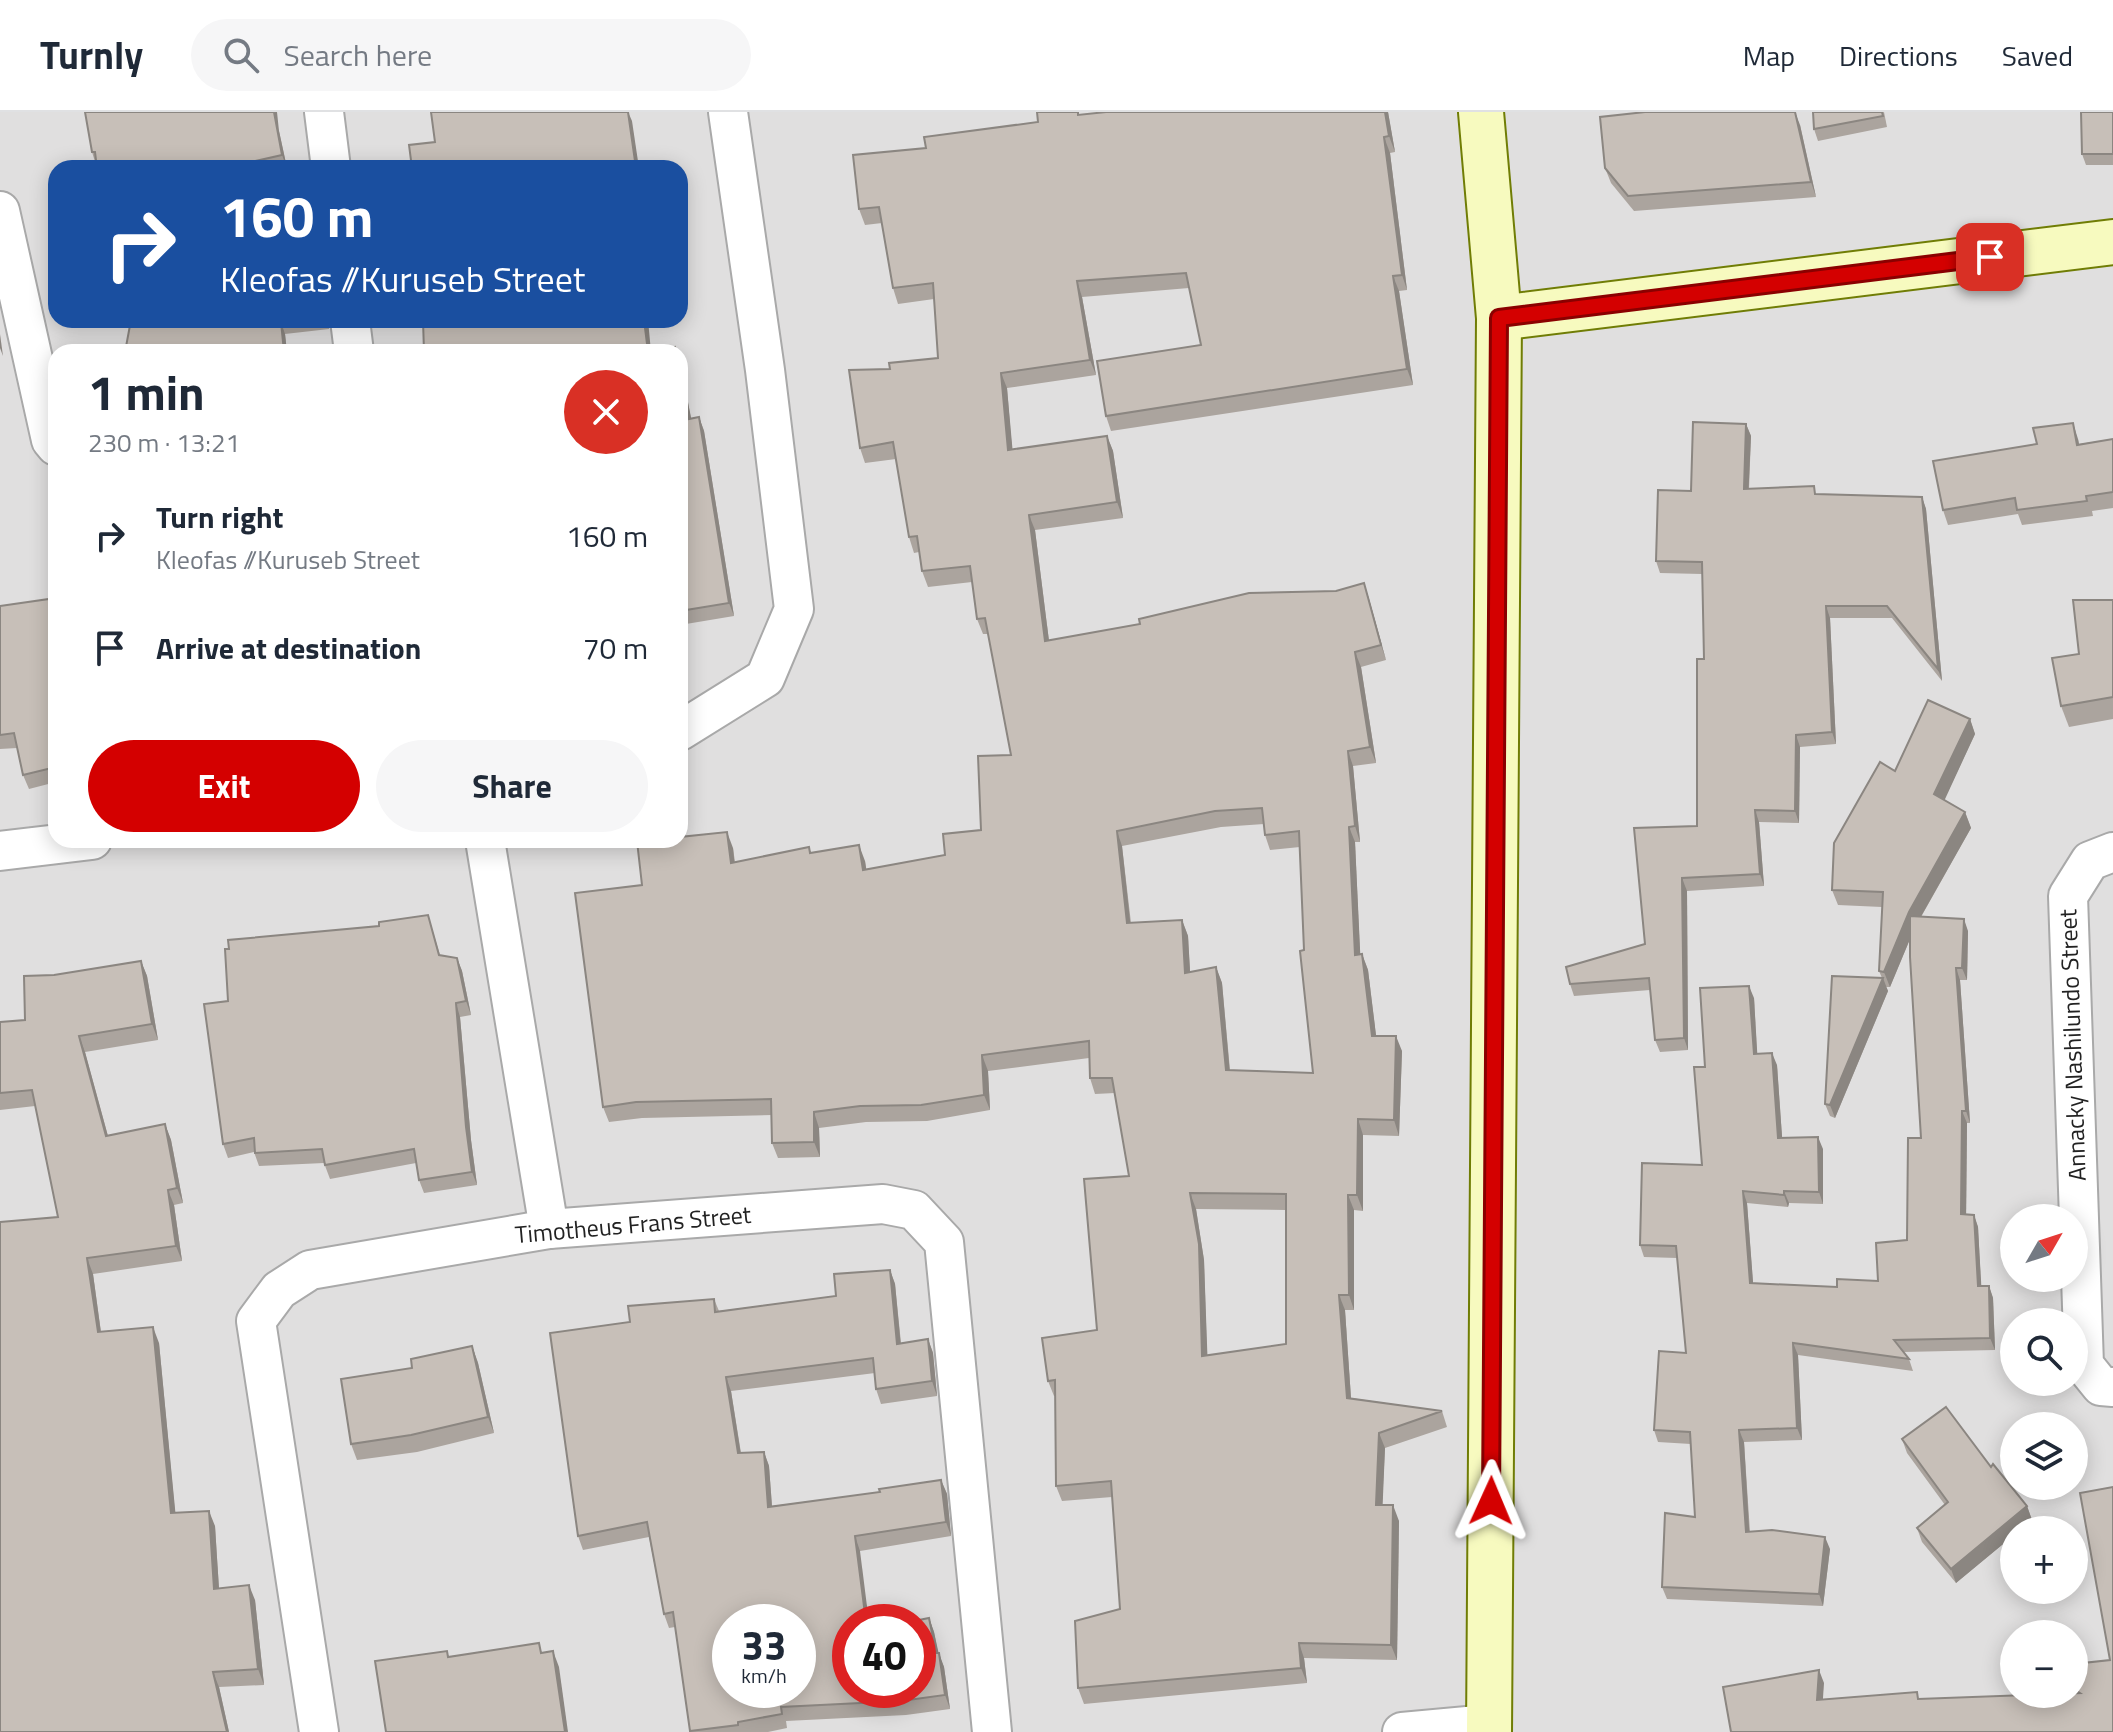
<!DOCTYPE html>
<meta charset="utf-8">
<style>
body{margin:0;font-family:"Titillium Web",sans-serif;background:#f6f6f7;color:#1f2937;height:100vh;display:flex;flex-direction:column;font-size:30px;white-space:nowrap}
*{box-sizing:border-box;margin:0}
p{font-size:26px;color:#747a83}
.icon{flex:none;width:44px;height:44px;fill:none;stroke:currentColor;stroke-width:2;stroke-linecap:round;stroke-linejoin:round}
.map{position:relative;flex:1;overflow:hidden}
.drawer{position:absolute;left:48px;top:232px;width:640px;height:504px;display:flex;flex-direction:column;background:#fff;border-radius:24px;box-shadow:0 4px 20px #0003}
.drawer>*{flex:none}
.top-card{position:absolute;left:48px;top:48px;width:640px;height:168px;border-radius:24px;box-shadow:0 4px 20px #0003;background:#1a4fa0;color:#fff;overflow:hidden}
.needle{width:52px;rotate:51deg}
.controls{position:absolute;left:2000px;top:1092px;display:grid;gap:16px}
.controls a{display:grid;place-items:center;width:88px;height:88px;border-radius:50%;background:#fff;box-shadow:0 4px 20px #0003;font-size:40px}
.speed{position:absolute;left:712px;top:1492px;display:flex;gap:16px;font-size:40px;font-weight:700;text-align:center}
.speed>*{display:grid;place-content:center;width:104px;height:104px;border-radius:50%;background:#fff;box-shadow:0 4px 20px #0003;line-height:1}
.speed small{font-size:20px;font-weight:400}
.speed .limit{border:12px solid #d22;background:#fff;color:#111}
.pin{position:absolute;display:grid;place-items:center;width:68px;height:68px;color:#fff;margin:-34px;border-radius:16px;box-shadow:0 4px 12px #0006}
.me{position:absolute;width:88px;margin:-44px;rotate:1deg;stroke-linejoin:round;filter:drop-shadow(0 0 6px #0008)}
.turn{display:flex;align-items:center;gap:28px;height:168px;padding:0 40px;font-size:36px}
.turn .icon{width:104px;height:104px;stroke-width:2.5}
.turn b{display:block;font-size:56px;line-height:68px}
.round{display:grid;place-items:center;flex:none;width:84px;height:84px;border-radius:42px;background:#f6f6f7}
.overview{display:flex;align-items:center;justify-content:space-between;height:136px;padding:0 40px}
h1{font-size:48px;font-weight:700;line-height:60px}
.action{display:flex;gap:16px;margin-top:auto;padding:16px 40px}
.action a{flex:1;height:92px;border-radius:48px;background:#d40000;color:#fff;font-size:32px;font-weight:700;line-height:92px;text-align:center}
.action a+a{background:#f6f6f7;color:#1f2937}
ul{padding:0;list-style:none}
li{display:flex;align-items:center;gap:24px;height:112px;padding:0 40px}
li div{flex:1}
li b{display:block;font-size:30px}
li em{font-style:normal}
header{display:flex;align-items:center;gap:48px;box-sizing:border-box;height:112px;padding:0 40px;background:#fff;border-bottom:2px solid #e0e1e3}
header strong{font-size:38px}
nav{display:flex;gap:44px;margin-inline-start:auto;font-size:28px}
.search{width:560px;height:72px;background:#f6f6f7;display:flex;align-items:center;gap:20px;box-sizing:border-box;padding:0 28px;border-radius:44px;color:#747a83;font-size:30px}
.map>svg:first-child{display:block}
</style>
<header>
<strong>Turnly</strong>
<div class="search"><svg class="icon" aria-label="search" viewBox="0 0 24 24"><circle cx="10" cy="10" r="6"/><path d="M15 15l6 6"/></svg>Search here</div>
<nav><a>Map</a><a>Directions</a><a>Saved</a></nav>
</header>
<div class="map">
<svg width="2113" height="1620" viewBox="0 0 2113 1620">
<rect width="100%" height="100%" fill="#f2efe9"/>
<path fill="#e0dfdf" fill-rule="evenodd" d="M0,0H2113V1620H0ZM56,56H680V208H56ZM56,240H680V728H56ZM2014,1106H2074V1166H2014ZM2014,1210H2074V1270H2014ZM2014,1314H2074V1374H2014ZM2014,1418H2074V1478H2014ZM730,1510H798V1578H730ZM850,1510H918V1578H850ZM2014,1522H2074V1582H2014Z"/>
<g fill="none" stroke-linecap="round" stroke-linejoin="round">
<defs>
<g id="street">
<path d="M324,0L331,56"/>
<path d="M0,99L51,328L56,334"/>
<path d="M350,208L354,240"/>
<path d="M680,619L765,566L794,497L765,258L728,0"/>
<path d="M485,728L549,1117"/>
<path d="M0,739L92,728"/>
<path d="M2113,740L2090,749L2068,784L2084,1253L2101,1274L2113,1275"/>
<path d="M319,1620L256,1209L279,1178L310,1158L549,1117L883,1092L914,1098L944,1130L992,1620"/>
<path d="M1402,1620L1489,1612"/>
</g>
<g id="secondary">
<path d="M1481,0L1499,206L1489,1620"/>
<path d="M1499,206L2113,130"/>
</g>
</defs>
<use href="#street" stroke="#a9a9a9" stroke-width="42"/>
<use href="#secondary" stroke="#707d05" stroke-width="48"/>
<use href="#street" stroke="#fff" stroke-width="38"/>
<use href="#secondary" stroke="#f7fabf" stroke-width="44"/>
</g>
<g fill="#aba49e" fill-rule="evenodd">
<path d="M1106,0H1388L1395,40L1390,41L1407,178L1399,179L1413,273L1111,319L1106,304L1201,233L1189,176L1082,185L1096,263L1007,276L1012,338L1107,324L1113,339L1123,406L1035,418L1049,529L1336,479L1364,471L1369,487L1386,548L1361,555L1376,651L1353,654L1360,730H1355L1360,842H1362L1368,858L1376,924L1402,939L1399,1024L1363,1023V1099L1354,1098V1198H1345L1351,1286L1442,1299L1447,1315L1385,1336L1382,1393L1399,1409L1397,1548L1304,1546L1307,1571L1084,1592L1078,1576L1120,1497L1112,1385L1062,1389L1056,1374L1055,1284H1054L1048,1269L1097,1218L1129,1064L1115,981L1095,982L1090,966L1089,946L988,959L990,998L927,1009L866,1010L819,1016L820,1045L778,1046L772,1031V1003L642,1006L609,1010L603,995L642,773L733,736L735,750L809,735L811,741L865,749L866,758L945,743L981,718L1011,643L988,522H983L977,507L972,470L928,475L922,459L919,440L914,441L909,425L896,347L865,351L860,336L890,257L938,246L934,187L898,192L893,176L882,111L865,113L859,97L926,36L1038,10ZM1264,712L1265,723L1270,738L1300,735L1304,838L1313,961L1230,958L1222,871L1216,855L1190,860L1188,824L1182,808L1131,811L1122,734L1221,715ZM1196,1097L1286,1098V1232L1207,1244L1204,1148Z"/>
<path d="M1884,0L1887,15L1818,29L1814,17Z"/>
<path d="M2113,0V53H2086L2082,42Z"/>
<path d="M1800,13L1816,85L1634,99L1611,71L1605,56Z"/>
<path d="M279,19L287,56H97L92,40Z"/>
<path d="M131,208H329V217L285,222L287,240H125Z"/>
<path d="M680,249L691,307L699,305L704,319L734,504L680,513Z"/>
<path d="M1746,312L1751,324L1749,377L1817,382L1922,385L1926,397L1942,569L1892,506H1830L1836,632L1800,635L1799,711L1759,710L1764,774L1687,779L1688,938L1660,940L1655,928L1650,878L1574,884L1570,872L1645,832L1697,714L1704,547L1702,462L1660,461L1656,449L1691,379Z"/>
<path d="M2078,327L2079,332L2113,327V396L2092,399L2093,404L2022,413L2018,402L1948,413L1943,398Z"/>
<path d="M56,486V670L29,677L23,663L17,636L0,637V494Z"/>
<path d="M2113,488V607L2069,615L2061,594L2079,542Z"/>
<path d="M1970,607L1975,622L1944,688L1965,700L1971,716L1921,805L1968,819L1967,868H1960L1970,1011H1967L1966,1102L1974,1103L1978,1115L1981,1174H1989L1993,1186L1995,1238L1903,1240L1909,1247L1913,1259L1798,1243L1802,1328L1744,1330L1750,1420L1830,1437L1823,1494L1667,1487L1662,1475L1695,1405L1691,1332L1658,1330L1654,1318L1686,1241L1677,1146L1644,1145L1640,1133L1702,1053L1705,955L1754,886L1757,942L1777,953L1782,1026L1823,1037V1092L1789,1091L1788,1095L1747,1091L1753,1171L1837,1175L1878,1169L1907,1128L1921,1026L1910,827L1890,875H1886L1888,879L1835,1006L1830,1004L1825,992L1882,866L1879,859L1882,795L1838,793L1832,778L1895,659Z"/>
<path d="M428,803L440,843L457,846L462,859L471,903L460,905L471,1028L477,1073L424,1081L419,1068L416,1051L330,1067L324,1051L259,1054L254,1040L228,1046L223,1032L228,889L379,814Z"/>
<path d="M141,849L147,864L158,928L85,940L108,1024L165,1012L171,1028L183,1091L174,1093L182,1149L93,1162L101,1220L159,1231L175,1401L215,1414L219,1477L255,1488L264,1573L219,1575L229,1620H0L58,1105L35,994L0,998V910L25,908L54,863Z"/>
<path d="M890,1158L895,1172L901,1231L928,1227L933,1241L937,1284L881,1292L876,1277L875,1261L731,1279L741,1341L764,1340L769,1354L772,1394L880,1380L941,1368L947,1382L951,1424L860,1439L850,1578L929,1506L934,1520L938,1541L944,1555L950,1597L906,1603L786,1609L787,1616L768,1620H690L675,1515L669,1516L664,1502L649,1425L583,1438L578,1424L630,1210L714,1187L719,1199L836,1184Z"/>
<path d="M472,1234L478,1251L494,1321L417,1340L357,1348L351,1332L412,1256Z"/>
<path d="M1902,1327L1991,1355L2027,1394L2032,1408L1956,1471L1922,1430L1917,1416L1945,1393L1907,1341Z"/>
</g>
<g fill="#8b8681">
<path d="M274,0H277L279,19L287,56L282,43Z"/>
<path d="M628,0L632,9L639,56H636Z"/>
<path d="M1385,0H1388L1395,40L1389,24Z"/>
<path d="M1795,0L1800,13L1816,85L1811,70Z"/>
<path d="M1384,25L1390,41L1407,178L1402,163Z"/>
<path d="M1393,164L1399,179L1413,273L1407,257Z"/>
<path d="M1077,169L1082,185L1096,263L1090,248Z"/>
<path d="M644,208H648L651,240H648Z"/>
<path d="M281,210L285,222L287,240H284Z"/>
<path d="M0,222L3,244L0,236Z"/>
<path d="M680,249L694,321L689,307L680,261Z"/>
<path d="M1001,261L1007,276L1014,354L1008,338Z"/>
<path d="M699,305L704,319L734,504L729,491Z"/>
<path d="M2073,311L2078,327L2082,348L2077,333Z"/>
<path d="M1746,312L1751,324L1748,389L1744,377Z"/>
<path d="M1107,324L1113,339L1123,406L1117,390Z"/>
<path d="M1922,385L1926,397L1942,569L1938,557Z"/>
<path d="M1029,403L1035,418L1051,545L1045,529Z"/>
<path d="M1364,471L1369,487L1386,548L1381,533Z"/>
<path d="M1826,494L1830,506L1836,632L1832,620Z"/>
<path d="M1355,540L1361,555L1376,651L1370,635Z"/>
<path d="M1970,607L1975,622L1940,698L1934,682Z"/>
<path d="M1796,623L1800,635L1799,711L1795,699Z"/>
<path d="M1348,639L1353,654L1360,730L1355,714Z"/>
<path d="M1755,698L1759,710L1764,774L1760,762Z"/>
<path d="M1965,700L1971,716L1915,815L1890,875L1884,860L1909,800Z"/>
<path d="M1349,715L1355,730L1361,858L1355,843Z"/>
<path d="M1117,719L1122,734L1132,827L1127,811Z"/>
<path d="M727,720L733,736L736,767L731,751Z"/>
<path d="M859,733L865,749L869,774L863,758Z"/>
<path d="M1682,766L1687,779L1688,938L1684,926Z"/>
<path d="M1964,807L1968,819L1967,868L1962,856Z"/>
<path d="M1182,808L1188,824L1191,876L1185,861Z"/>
<path d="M1362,842L1368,858L1378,939L1372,924Z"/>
<path d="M457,846L462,859L471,903L466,889Z"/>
<path d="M141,849L147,864L158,928L152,912Z"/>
<path d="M1216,855L1222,871L1231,974L1226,958Z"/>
<path d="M1956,856L1960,868L1970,1011L1966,999Z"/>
<path d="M1883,866L1888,879L1835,1006L1830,993Z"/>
<path d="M1749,874L1754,886L1758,954L1754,942Z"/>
<path d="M456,891L460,905L471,1028L477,1073L472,1060L466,1015Z"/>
<path d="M79,924L85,940L112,1039L106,1024Z"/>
<path d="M1396,924L1402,939L1399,1024L1394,1008Z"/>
<path d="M1772,941L1777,953L1783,1038L1778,1026Z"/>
<path d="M982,943L988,959L990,998L984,983Z"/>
<path d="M1962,999L1967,1011L1966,1114L1961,1102Z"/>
<path d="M814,1000L819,1016L820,1045L814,1030Z"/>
<path d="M1358,1007L1363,1023V1099L1357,1083Z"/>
<path d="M165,1012L171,1028L183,1091L177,1076Z"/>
<path d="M1818,1025L1823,1037V1092L1819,1080Z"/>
<path d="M168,1078L174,1093L182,1149L176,1134Z"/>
<path d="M1743,1079L1747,1091L1754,1183L1750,1171Z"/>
<path d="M1784,1079L1789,1091L1788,1095L1784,1083Z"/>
<path d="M1190,1081L1196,1097L1204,1148L1208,1260L1202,1244Z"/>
<path d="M1348,1083L1354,1098V1198L1349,1183Z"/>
<path d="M1974,1103L1978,1115L1982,1186L1978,1174Z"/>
<path d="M87,1146L93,1162L103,1236L98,1220Z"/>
<path d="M890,1158L895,1172L902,1246L897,1232Z"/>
<path d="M1989,1174L1993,1186L1995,1238L1990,1226Z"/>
<path d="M1339,1183L1345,1198L1352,1301L1347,1286Z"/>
<path d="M153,1215L159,1231L177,1417L171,1401Z"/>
<path d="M928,1227L933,1241L937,1284L932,1269Z"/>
<path d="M1793,1231L1798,1243L1802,1328L1797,1316Z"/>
<path d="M472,1234L478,1251L494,1321L488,1305Z"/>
<path d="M726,1265L731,1279L743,1356L738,1341Z"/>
<path d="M1739,1318L1744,1330L1750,1432L1746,1420Z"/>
<path d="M1379,1321L1385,1336L1382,1408L1376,1393Z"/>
<path d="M764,1340L769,1354L773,1409L768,1395Z"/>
<path d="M941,1368L947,1382L951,1424L946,1410Z"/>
<path d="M1393,1393L1399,1409L1397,1548L1391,1533Z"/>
<path d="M2027,1394L2032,1408L2020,1418H2014V1423L1956,1471L1951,1457Z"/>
<path d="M209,1399L215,1414L220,1493L214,1477Z"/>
<path d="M855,1424L860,1439L869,1510H866Z"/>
<path d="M1825,1425L1830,1437L1823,1494L1819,1482Z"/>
<path d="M249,1473L255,1488L264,1573L258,1557Z"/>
<path d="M929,1506L934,1520L941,1552L939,1541L944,1555L950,1597L945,1583Z"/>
<path d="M1299,1531L1304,1546L1307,1571L1301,1556Z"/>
<path d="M553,1539L559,1555L568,1620H565Z"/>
<path d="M1819,1558L1824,1571L1822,1601L1817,1588Z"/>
<path d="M213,1560L219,1575L229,1620H227Z"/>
</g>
<g fill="#c7bfb8" stroke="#8b8681" stroke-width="2" fill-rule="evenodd">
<path d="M85,0H274L282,43L225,56H97L95,40H92Z"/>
<path d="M431,0H628L636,56H412L409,33L435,30Z"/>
<path d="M1037,0H1078V3L1106,0H1385L1389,24L1384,25L1402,163L1393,164L1407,257L1106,304L1097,249L1201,233L1186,161L1077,169L1090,248L1001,261L1008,338L1107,324L1117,390L1029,403L1045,529L1140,512L1139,507L1249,481L1336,479L1364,471L1381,533L1355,540L1370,635L1348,639L1355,714L1349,715L1355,843L1362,842L1372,924H1396L1394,1008L1358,1007L1357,1083H1348L1349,1183H1339L1347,1286L1442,1299L1379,1321L1376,1393H1393L1391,1533L1299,1531L1301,1556L1078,1576L1075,1509L1120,1497L1111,1369L1056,1374L1055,1268L1048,1269L1042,1226L1097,1218L1084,1067L1129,1064L1112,966H1090L1089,929L982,943L984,983L921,993L860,994L814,1000V1030L772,1031L771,987L636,990L603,995L575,781L642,773L637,729L680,728V725L727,720L731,751L809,735L810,741L859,733L863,758L945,743L943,722L981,718L978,644L1011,643L985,506L977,507L970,454L922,459L917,424L909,425L893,330L860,336L849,258L890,257L889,251L938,246L933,171L893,176L879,95L859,97L853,43L926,36L924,25L1038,10ZM1262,696L1265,723L1299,719L1304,838L1300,839L1313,961L1226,958L1216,855L1185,861L1182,808L1127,811L1117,719L1215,699ZM1190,1081L1286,1082V1232L1202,1244L1199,1132Z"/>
<path d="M1645,0H1795L1811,70L1628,84L1605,56L1600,5Z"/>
<path d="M1813,0H1882L1883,4L1814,17Z"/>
<path d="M2081,0H2113V42H2082Z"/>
<path d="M131,208H298L281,210L284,240H125Z"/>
<path d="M423,208H644L648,240H424Z"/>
<path d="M675,235L676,240H648Z"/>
<path d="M680,261L689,307L699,305L729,491L680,499Z"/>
<path d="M1693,310L1746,312L1744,377L1814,374L1815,382L1922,385L1938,557L1887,494H1826L1832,620L1796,623L1795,699L1755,698L1760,762L1682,766L1684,926L1655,928L1649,866L1570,872L1566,855L1645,832L1634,716L1697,714V547H1704L1702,450L1656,449L1658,378L1691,379Z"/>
<path d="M2073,311L2077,333L2113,327V380L2086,384L2087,389L2017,398L2015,386L1943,398L1933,349L2037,332L2033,316Z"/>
<path d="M56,486V655L23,663L14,621L0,623V494Z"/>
<path d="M2073,488H2113V585L2061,594L2052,546L2079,542Z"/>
<path d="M1928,588L1970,607L1934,682L1965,700L1909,800L1884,860L1879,859L1883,780L1832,778L1834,731L1880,650L1895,659Z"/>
<path d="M428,803L439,843L457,846L466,889L456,891L466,1015L472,1060L419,1068L414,1037L325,1053L322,1037L255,1041L254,1026L223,1032L204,892L228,889L225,837H229L228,828L379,814V810Z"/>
<path d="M1910,804L1964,807L1962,856H1956L1966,999H1962L1961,1102L1974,1103L1978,1174H1989L1990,1226L1894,1228L1909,1247L1793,1231L1797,1316L1739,1318L1746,1420L1772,1418L1825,1425L1819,1482L1662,1475L1665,1401L1695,1405L1690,1320L1654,1318L1659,1239L1686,1241L1676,1134L1640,1133L1642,1051L1702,1053L1694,955H1705L1700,876L1749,874L1754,942L1772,941L1778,1026L1818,1025L1819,1080L1784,1079V1083L1743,1079L1750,1171L1837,1175V1167L1878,1169L1876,1131L1907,1128L1908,1026H1921L1910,845Z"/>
<path d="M141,849L152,912L79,924L106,1024L165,1012L177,1076L168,1078L176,1134L87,1146L98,1220L153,1215L171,1401L209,1399L214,1477L249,1473L258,1557L213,1560L227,1620H0V1110L58,1105L32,978L0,981V910L25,908L24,864L54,863Z"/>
<path d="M1832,864L1883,866L1830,993L1825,992Z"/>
<path d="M890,1158L897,1232L928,1227L932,1269L876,1277L873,1246L726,1265L738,1341L764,1340L768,1395L880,1380L879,1377L941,1368L946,1410L855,1424L866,1510H850V1578H918V1510H909L929,1506L936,1541H939L945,1583L901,1589L781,1595L782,1602L738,1610V1613L690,1619L673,1500L664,1502L647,1410L578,1424L550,1221L630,1210L628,1194L714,1187L715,1200L836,1184L834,1162ZM730,1510H798V1578H730Z"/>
<path d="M472,1234L488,1305L411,1323L351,1332L341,1267L412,1256L411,1247Z"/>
<path d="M1946,1295L1991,1355L1993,1352L2027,1394L1951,1457L1917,1416L1948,1390L1902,1327Z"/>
<path d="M2113,1375V1620H1731L1723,1575L1819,1558L1817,1588L1917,1580L1918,1587L2080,1581L2077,1579L2074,1552L2110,1548L2080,1381Z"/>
<path d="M539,1531L541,1541L553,1539L565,1620H386L375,1549L447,1539L448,1545Z"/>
</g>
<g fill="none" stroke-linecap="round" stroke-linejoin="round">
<defs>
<path id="route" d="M1491,1389L1499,206L1990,145"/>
</defs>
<use href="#route" stroke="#8a0000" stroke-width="20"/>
<use href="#route" stroke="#d40000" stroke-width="14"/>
</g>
<g text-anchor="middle" stroke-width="6" stroke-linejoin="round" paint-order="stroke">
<g font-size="24" fill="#222" stroke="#fff">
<text transform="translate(2073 933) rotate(-92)" y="8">Annacky Nashilundo Street</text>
<text transform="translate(633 1113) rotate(-5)" y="8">Timotheus Frans Street</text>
</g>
</g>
</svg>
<div class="controls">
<a><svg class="needle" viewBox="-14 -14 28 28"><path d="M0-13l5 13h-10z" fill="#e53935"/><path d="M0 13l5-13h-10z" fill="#747a83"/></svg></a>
<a><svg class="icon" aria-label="search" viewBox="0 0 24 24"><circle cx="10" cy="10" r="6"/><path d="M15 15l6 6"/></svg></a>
<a><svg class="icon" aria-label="layers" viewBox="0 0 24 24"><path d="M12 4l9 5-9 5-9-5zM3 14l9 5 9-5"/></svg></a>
<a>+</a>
<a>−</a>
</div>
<div class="speed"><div>33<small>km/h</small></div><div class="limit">40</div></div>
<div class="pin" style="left:1990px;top:145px;background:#d93025"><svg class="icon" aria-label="arrive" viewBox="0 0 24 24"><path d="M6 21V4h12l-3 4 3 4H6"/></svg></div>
<svg class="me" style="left:1491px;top:1389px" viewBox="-20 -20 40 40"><path d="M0-17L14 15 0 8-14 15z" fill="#d40000" stroke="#fff" stroke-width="4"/></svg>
<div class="top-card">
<div class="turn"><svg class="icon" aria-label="right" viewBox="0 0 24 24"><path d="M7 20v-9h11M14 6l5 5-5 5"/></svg><div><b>160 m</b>Kleofas //Kuruseb Street</div></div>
</div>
<section class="drawer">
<div class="overview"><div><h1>1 min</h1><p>230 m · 13:21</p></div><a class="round" style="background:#d93025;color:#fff"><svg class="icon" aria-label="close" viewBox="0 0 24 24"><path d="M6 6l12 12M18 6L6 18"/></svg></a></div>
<ul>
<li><svg class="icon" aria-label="right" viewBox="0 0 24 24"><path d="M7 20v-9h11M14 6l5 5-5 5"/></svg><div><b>Turn right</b><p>Kleofas //Kuruseb Street</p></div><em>160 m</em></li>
<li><svg class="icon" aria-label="arrive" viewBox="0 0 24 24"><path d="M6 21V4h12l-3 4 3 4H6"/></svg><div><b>Arrive at destination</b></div><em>70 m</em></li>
</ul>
<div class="action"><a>Exit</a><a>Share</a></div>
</section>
</div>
